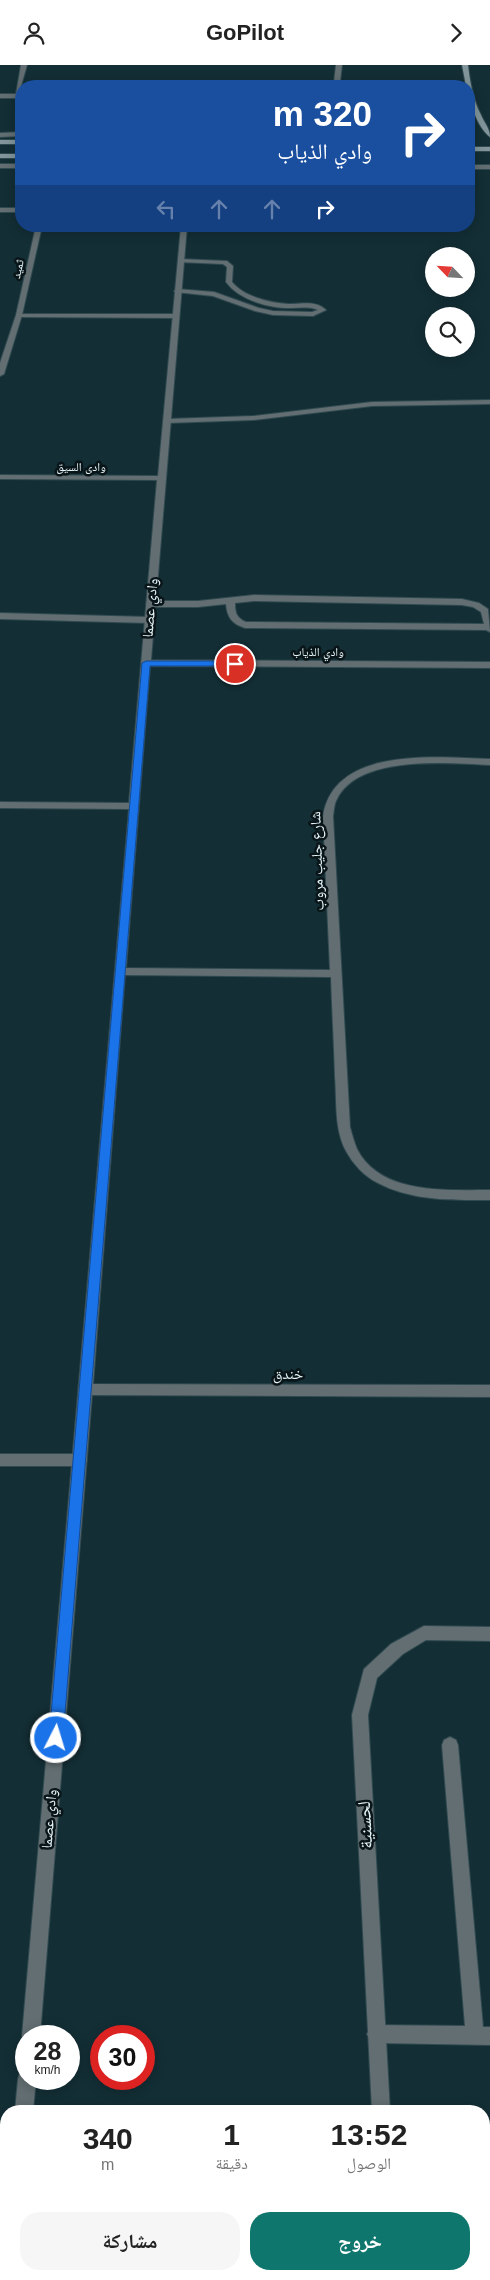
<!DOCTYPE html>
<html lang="ar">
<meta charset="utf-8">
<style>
body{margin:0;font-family:Arial,"Noto Naskh Arabic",sans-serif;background:#f6f6f6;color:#222;direction:rtl;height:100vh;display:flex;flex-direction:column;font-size:19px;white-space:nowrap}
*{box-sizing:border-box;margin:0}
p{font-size:16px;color:#767676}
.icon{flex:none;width:28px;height:28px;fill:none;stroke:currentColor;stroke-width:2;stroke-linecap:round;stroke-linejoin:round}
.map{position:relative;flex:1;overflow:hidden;direction:ltr}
.side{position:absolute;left:0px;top:2040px;width:490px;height:175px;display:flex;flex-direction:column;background:#fff;border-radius:20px 20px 0 0;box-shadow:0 2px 12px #0003;direction:rtl}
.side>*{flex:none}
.top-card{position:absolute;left:15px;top:15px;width:460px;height:152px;border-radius:20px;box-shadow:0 2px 12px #0003;direction:rtl;background:#1a4fa0;color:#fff;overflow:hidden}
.needle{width:32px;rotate:295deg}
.buttons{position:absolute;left:425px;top:182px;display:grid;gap:10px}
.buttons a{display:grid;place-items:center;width:50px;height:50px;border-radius:50%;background:#fff;box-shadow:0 2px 12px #0003;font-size:25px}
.speed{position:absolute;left:15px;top:1960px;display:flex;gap:10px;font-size:25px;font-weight:700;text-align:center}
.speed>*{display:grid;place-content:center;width:65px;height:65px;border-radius:50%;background:#fff;box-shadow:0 2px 12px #0003;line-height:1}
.speed small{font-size:12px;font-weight:400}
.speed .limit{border:8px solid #d22;background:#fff;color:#111}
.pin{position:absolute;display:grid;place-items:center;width:42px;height:42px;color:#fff;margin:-21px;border:2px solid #fff;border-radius:50%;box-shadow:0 1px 5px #0007}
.me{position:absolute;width:55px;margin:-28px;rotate:5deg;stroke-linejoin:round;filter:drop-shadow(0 0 4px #0008)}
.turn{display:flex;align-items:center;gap:18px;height:105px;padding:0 20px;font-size:22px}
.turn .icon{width:65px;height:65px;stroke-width:2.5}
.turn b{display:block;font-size:35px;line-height:42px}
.lanes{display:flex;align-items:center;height:48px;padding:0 20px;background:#0003;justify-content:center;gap:25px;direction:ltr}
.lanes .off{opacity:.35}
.eta{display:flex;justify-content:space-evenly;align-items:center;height:85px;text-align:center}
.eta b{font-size:30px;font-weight:700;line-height:35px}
.action{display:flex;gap:10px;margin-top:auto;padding:10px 20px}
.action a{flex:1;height:58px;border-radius:20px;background:#0f766e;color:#fff;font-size:20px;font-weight:700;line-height:58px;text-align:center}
.action a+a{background:#f6f6f6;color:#222}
header{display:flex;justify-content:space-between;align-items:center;height:65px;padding:0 20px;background:#fff;font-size:22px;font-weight:700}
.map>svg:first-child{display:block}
</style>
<header><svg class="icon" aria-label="forward" viewBox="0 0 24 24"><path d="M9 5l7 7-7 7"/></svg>GoPilot<svg class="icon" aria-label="person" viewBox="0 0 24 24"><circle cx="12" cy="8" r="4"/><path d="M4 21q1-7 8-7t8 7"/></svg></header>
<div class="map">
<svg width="490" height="2215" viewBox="0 0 490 2215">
<rect width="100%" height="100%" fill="#132e35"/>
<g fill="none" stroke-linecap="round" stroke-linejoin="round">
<defs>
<g id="lane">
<path d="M180,194L227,196L233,201L232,217C244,232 271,238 289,239C302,239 316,235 326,245L313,251L273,250L255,246L213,231L175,227L174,226L177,224L214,227L259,243L273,246L312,247L318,245C309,241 300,243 290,243C269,243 239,235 226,217L227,202L223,199L178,197Z"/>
<path d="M17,249H176L179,251L176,253L19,252L17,251Z"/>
<path d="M490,335V339L372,341L253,355L167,358L163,356L167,354L253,351L372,337Z"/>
<path d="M254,530L462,534L479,538L488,544L490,567L486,565L245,563C232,559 227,552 226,539L198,542H150L146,539L150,536H198ZM254,536L462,540L473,542L481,547L484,559L246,557C236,553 235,547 235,538Z"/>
<path d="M0,548L149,552L153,555L149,558L0,554Z"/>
<path d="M0,1389H80L85,1391L87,1395L85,1399L80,1401H0Z"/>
<path d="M450,1672L456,1675L458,1680L483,1962H490V1980L376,1978L370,1975L367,1969L370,1963L376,1960L465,1961L442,1680L444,1675Z"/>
</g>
<g id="street">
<path d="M21,0H27L21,21V33H0V29H16Z"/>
<path d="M336,0H342L340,17L336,21H332L334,17Z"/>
<path d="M21,67V71L0,72V68Z"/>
<rect x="0" y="99" width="21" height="4"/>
<rect x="469" y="100" width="21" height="4"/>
<rect x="0" y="143" width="21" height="4"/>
<path d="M36,161H42L22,250L4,309L0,311V298L16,250Z"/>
<path d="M181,161H187L151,595L490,597V603L150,601L126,903L330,905L323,751C334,681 437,692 490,694V700C449,698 356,689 336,736C334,740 334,746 333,751L350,1062C352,1069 354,1077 357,1084C380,1130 447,1125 490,1125V1135C452,1135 412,1136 378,1118C365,1112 353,1099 346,1086C334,1064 337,1036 335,1012C334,978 332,945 331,912L125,910L93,1319L490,1320V1332L92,1330L40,1971H26V1978L22,1971L129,744L0,743V737L129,738L157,415L0,414V410L158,411Z"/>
<path d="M424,1561L490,1562V1576L426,1575L403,1589L377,1613L368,1650L390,2046H372L352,1650L364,1604L391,1579Z"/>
<path d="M26,2005V2014H36L33,2046H15L18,2014L20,2007Z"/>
<path d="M6,2201V2209H21L20,2215H0L4,2202Z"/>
<rect x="380" y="2209" width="20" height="6"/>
</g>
<g id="secondary">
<path d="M462,0H468C470,17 473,35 481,50C484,58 490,63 490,72C477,62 469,37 469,21H466Z"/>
<rect x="0" y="75" width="21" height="4"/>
<rect x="469" y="82" width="21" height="4"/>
<rect x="0" y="89" width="21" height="4"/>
</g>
</defs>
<use href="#lane" stroke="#304a50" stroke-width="2"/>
<use href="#street" stroke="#304a50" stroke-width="2"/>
<use href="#secondary" stroke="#304a50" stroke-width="2"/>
<use href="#lane" fill="#626e72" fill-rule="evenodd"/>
<use href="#street" fill="#626e72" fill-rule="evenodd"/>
<use href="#secondary" fill="#81959a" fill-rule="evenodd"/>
</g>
<path fill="#1a73e8" stroke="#114b97" d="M235,596L239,599L238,601H150L63,1673L61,1678L56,1680L51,1678L49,1673L142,598L146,596Z"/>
<g text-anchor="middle" stroke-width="5" stroke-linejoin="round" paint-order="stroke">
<g font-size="12" fill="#e5f5f9" stroke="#091518">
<text transform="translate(18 204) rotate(-77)" y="4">ثميد</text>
<text x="81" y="406">وادى السيق</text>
<text x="318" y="591">وادي الذياب</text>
</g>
<g font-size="15" fill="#e5f5f9" stroke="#091518">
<text transform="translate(150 543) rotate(-85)" y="5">وادي عصما</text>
<text transform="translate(317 796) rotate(-92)" y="5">شارع جليب مروب</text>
<text x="288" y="1314">خندق</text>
<text transform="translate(49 1754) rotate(-85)" y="5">وادي عصما</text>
</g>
<g font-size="18" fill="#e5f5f9" stroke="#091518">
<text transform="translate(365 1760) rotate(-93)" y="6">لحسنية</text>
</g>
</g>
</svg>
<div class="buttons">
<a><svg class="needle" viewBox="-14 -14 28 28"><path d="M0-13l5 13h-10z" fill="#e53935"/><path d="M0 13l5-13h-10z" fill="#767676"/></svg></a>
<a><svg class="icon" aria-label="search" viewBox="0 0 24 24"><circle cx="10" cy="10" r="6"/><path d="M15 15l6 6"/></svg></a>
</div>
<div class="speed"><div>28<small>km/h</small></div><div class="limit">30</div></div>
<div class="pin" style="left:235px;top:599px;background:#d93025"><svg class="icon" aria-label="arrive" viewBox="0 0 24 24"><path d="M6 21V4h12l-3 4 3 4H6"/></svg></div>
<svg class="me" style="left:56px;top:1673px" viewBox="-20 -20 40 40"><circle r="17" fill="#1a73e8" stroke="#fff" stroke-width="3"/><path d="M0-11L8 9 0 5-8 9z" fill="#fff"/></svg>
<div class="top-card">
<div class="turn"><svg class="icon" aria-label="right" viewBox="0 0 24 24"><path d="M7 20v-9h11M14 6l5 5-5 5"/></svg><div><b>320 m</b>وادي الذياب</div></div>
<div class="lanes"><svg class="icon off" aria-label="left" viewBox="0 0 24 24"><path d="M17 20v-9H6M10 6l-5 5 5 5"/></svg><svg class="icon off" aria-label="ahead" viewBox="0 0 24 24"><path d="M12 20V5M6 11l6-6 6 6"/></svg><svg class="icon off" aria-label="ahead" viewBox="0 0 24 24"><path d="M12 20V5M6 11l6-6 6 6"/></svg><svg class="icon" aria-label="right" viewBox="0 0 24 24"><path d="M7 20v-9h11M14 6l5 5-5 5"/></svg></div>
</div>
<section class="side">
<div class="eta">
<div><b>13:52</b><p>الوصول</p></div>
<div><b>1</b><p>دقيقة</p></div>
<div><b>340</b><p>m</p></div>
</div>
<div class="action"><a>خروج</a><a>مشاركة</a></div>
</section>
</div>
